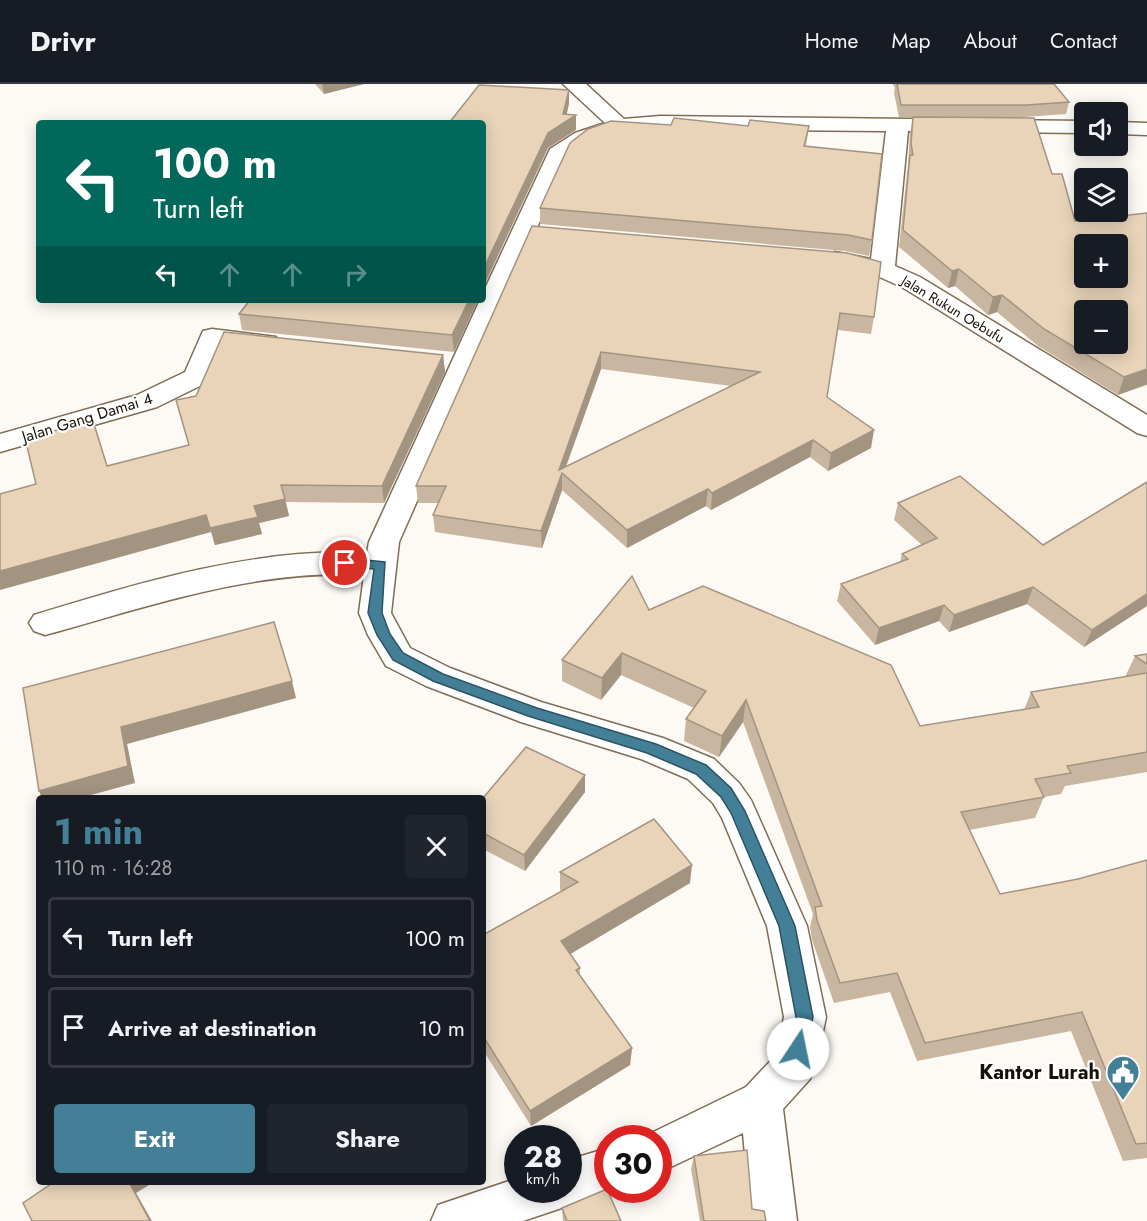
<!DOCTYPE html>
<meta charset="utf-8">
<style>
body{margin:0;font-family:Jost,sans-serif;background:#20242c;color:#f1f3f6;height:100vh;display:flex;flex-direction:column;font-size:22px;white-space:nowrap}
*{box-sizing:border-box;margin:0}
p{font-size:20px;color:#9ea1a6}
.icon{flex:none;width:33px;height:33px;fill:none;stroke:currentColor;stroke-width:2;stroke-linecap:round;stroke-linejoin:round}
.map{position:relative;flex:1;overflow:hidden}
.details{position:absolute;left:36px;top:711px;width:450px;height:390px;display:flex;flex-direction:column;background:#171b24;border-radius:6px;box-shadow:0 3px 15px #0003}
.details>*{flex:none}
.hud{position:absolute;left:36px;top:36px;width:450px;height:183px;border-radius:6px;box-shadow:0 3px 15px #0003;background:#00695c;color:#fff;overflow:hidden}
.tools{position:absolute;left:1074px;top:18px;display:grid;gap:12px}
.tools a{display:grid;place-items:center;width:54px;height:54px;border-radius:6px;background:#171b24;box-shadow:0 3px 15px #0003;font-size:30px}
.speed{position:absolute;left:504px;top:1041px;display:flex;gap:12px;font-size:30px;font-weight:700;text-align:center}
.speed>*{display:grid;place-content:center;width:78px;height:78px;border-radius:50%;background:#171b24;box-shadow:0 3px 15px #0003;line-height:1}
.speed small{font-size:15px;font-weight:400}
.speed .limit{border:9px solid #d22;background:#fff;color:#111}
.pin{position:absolute;display:grid;place-items:center;width:51px;height:51px;color:#fff;margin:-26px;border:3px solid #fff;border-radius:50%;box-shadow:0 2px 6px #0007}
.me{position:absolute;width:66px;margin:-33px;rotate:11deg;stroke-linejoin:round;filter:drop-shadow(0 0 4px #0008)}
.turn{display:flex;align-items:center;gap:21px;height:126px;padding:0 18px;font-size:27px}
.turn .icon{width:78px;height:78px;stroke-width:2.5}
.turn b{display:block;font-size:42px;line-height:51px}
.lanes{display:flex;align-items:center;height:57px;padding:0 18px;background:#0003;justify-content:center;gap:30px;direction:ltr}
.lanes .off{opacity:.35}
.round{display:grid;place-items:center;flex:none;width:63px;height:63px;border-radius:6px;background:#20242c}
.headline{display:flex;align-items:center;justify-content:space-between;height:102px;padding:0 18px}
h1{font-size:36px;font-weight:700;line-height:45px;color:#438097}
.primary-button{display:flex;gap:12px;margin-top:auto;padding:12px 18px}
.primary-button a{flex:1;height:69px;border-radius:6px;background:#438097;color:#fff;font-size:24px;font-weight:700;line-height:69px;text-align:center}
.primary-button a+a{background:#20242c;color:#f1f3f6}
ul{padding:0;list-style:none}
li{display:flex;align-items:center;gap:18px;height:81px;margin:0 12px 9px;padding:0 6px;border:3px solid #363941;border-radius:6px}
li div{flex:1}
li b{display:block;font-size:22px}
li em{font-style:normal}
header{display:flex;align-items:center;gap:36px;box-sizing:border-box;height:84px;padding:0 30px;background:#171b24;border-bottom:2px solid #363941}
header strong{font-size:28px}
nav{display:flex;gap:33px;margin-inline-start:auto;font-size:21px}
.map>svg:first-child{display:block}
</style>
<header>
<strong>Drivr</strong>
<nav><a>Home</a><a>Map</a><a>About</a><a>Contact</a></nav>
</header>
<div class="map">
<svg width="1147" height="1137" viewBox="0 0 1147 1137">
<rect width="100%" height="100%" fill="#fdf9f4"/>
<g fill="none" stroke-linecap="round" stroke-linejoin="round">
<defs>
<g id="minor">
<path d="M563,0H586L624,35L660,32L1084,37V49L908,47L895,182L920,193L1147,331V352L1137,349L902,203L875,191L826,180L823,175L826,170L835,168L871,175L886,47L645,45L602,53L568,73L399,458L391,529L410,564L450,584L541,618L663,654L714,675L739,699L751,716L807,842L826,933L816,981L810,995L783,1025L797,1137H751L743,1049L658,1089V1054H641L746,1003L776,971L784,933L767,842L722,734L713,719L688,695L641,675L521,638L426,602L386,582L368,551L359,529L364,491C254,485 150,522 45,551L34,547L29,539L34,531C139,499 256,463 367,469L369,458L480,216H483V209L550,65L575,49L605,39Z"/>
<path d="M1118,38L1147,39V51L1118,50Z"/>
<path d="M212,245L276,253L280,259L276,265L267,267L222,262L206,299L157,323L0,368V350L137,311L185,288L203,247Z"/>
<path d="M608,1064V1106H615L523,1137H431L438,1121L518,1094V1106H568V1076Z"/>
</g>
</defs>
<use href="#minor" stroke="#7f6d55" stroke-width="3"/>
<use href="#minor" fill="#fff" fill-rule="evenodd"/>
</g>
<g fill="#c8b6a0" fill-rule="evenodd">
<path d="M315,0H364L324,10Z"/>
<path d="M892,0H1054L1069,18L1066,30L1024,33H899L894,9L895,3Z"/>
<path d="M913,33L1052,90L1075,137L1147,129V301L1118,311L1038,262L997,228L988,231L955,202L948,204L899,163L908,80L910,49Z"/>
<path d="M748,42H809L806,62L872,156L869,172L845,167L540,140V124Z"/>
<path d="M532,142L874,233L871,250L838,246L827,313L871,364L828,387L810,373L711,426L706,422L627,464L562,406L542,464L435,448L433,431L438,419H418L416,402ZM601,285L731,302L566,383Z"/>
<path d="M478,216L454,268L242,246L239,230Z"/>
<path d="M443,271L445,288L384,419L286,418L289,432L259,439L262,450L215,461L211,448L36,400L99,354L107,382L188,361Z"/>
<path d="M1147,398V522L1084,563L1027,520L949,548L939,537L875,561L837,517L841,500L900,478L902,470L922,461L894,436L898,419L1043,461Z"/>
<path d="M649,526L920,642L1024,626L1031,608L1125,593L1135,572L1147,570V688L1065,702L1061,710L1044,713L1035,734L969,746L1000,810L1078,795L1147,776V1074L1123,1077L1071,947L917,977L890,908L834,919L812,856L810,843L813,830L743,638L719,673L684,657L686,635L694,624L621,591L601,616L562,597V576Z"/>
<path d="M585,691V708L525,787L483,765V714Z"/>
<path d="M560,788L690,799L570,870L580,884V891L632,964L630,981L531,1042L483,966V851L562,807L560,806Z"/>
<path d="M694,1072L752,1125L766,1137H700L691,1085Z"/>
<path d="M562,1124L621,1137H563Z"/>
</g>
<g fill="#a39482">
<path d="M322,0H364L324,10Z"/>
<path d="M569,6V20L565,38L576,31V46L548,64L483,204V186L548,49L563,30Z"/>
<path d="M959,185L955,202L948,204L952,187Z"/>
<path d="M1002,211L997,228L988,231L993,213Z"/>
<path d="M469,216H478L454,268L452,251Z"/>
<path d="M601,268V285L563,390L562,389V406L542,464L541,447L559,386Z"/>
<path d="M443,271L445,288L384,419L382,402Z"/>
<path d="M1147,285V300L1118,311L1124,293Z"/>
<path d="M874,346L871,364L828,387L831,369Z"/>
<path d="M813,356L810,373L711,426L712,409Z"/>
<path d="M708,405L706,422L627,464V446Z"/>
<path d="M285,415L289,432L259,439L262,450L215,461L210,444L254,422Z"/>
<path d="M206,431L211,448L0,506V487Z"/>
<path d="M1033,503L1027,520L949,548L954,531Z"/>
<path d="M1147,510V522L1084,563L1092,546Z"/>
<path d="M944,521L939,537L875,561L879,544Z"/>
<path d="M622,569L621,591L601,616L602,594Z"/>
<path d="M292,597L296,614L127,660L135,699L80,714H42L39,707L121,643Z"/>
<path d="M746,616L743,638L719,673L722,652Z"/>
<path d="M585,691V708L525,787L524,771Z"/>
<path d="M692,781L690,799L562,875L561,857Z"/>
<path d="M632,964L630,981L531,1042L530,1027Z"/>
<path d="M129,1098H154L136,1109L152,1137H150Z"/>
</g>
<g fill="#e9d4ba" stroke="#a39482" stroke-width="1.5" fill-rule="evenodd">
<path d="M897,0H1054L1069,18L1027,21H901Z"/>
<path d="M479,1L569,6L563,30L576,31L548,49L483,186V39H449Z"/>
<path d="M913,33L1034,34L1052,90H1062L1075,137L1147,129V285L1124,293L1044,245L1002,211L993,213L959,185L952,187L903,146L910,71H913L911,60ZM1084,160H1118V194H1084ZM1084,226H1118V260H1084Z"/>
<path d="M674,34L748,42L750,36L809,42L804,62L882,70L872,156L848,151L540,124L570,59L588,45L611,37L671,41Z"/>
<path d="M532,142L847,169L881,178L874,233L840,229L827,313L874,346L831,369L813,356L712,409L708,405L627,446L562,389L541,447L433,431L446,402H416ZM601,268L760,288L559,386Z"/>
<path d="M250,216H469L452,251L239,230Z"/>
<path d="M224,248L443,271L382,402L281,401L285,415L254,422L258,433L210,444L206,431L0,487V410L36,400L25,354L93,337L107,382L189,361L176,316L196,312Z"/>
<path d="M960,392L1043,461L1147,398V510L1092,546L1033,503L954,531L944,521L879,544L841,500L908,475L902,470L937,454L898,419Z"/>
<path d="M632,492L649,526L703,502L891,581L920,642L1039,623L1031,608L1147,589V668L1067,682L1071,689L1035,695L1044,713L961,728L1000,810L1078,795L1147,776V1059L1136,1060L1082,928L925,959L897,889L840,899L817,836L815,823L822,822L746,616L722,652L686,635L706,607L622,569L602,594L562,576Z"/>
<path d="M274,538L292,597L121,643L128,682L39,707L23,604Z"/>
<path d="M1147,570V580L1135,572Z"/>
<path d="M526,663L585,691L524,771L483,749V714Z"/>
<path d="M654,735L692,781L561,857L580,884L576,886L632,964L530,1027L483,952V851L578,798L560,788Z"/>
<path d="M747,1066L752,1125L764,1127L766,1137H704L694,1072Z"/>
<path d="M54,1098H129L150,1137H32L23,1119Z"/>
<path d="M607,1105L621,1137H567L562,1124Z"/>
</g>
<path fill="#438097" stroke="#2c5362" stroke-width="1.5" d="M345,474L385,478L382,529L390,550L403,569L443,590L537,624L656,660L706,681L731,704L745,727L795,842L813,933L805,971L798,973L792,971L790,965L796,933L779,842L731,729L721,713L696,690L647,669L528,632L433,597L393,576L377,551L368,529L374,485L341,482L339,479Z"/>
<defs>
<symbol id="civic-pin" viewBox="-11 -11 22 30"><path d="M0 17L-7.5 6A9.5 9.5 0 1 1 7.5 6Z" fill="#438097" stroke="#fff"/><path d="M-.6-6.5H3V-4.5H.6V-3L4-1V1h2V6H-6V1h2V-1L-.6-3ZM-1.2 2.5V6h2.4V2.5Z" fill="#fff"/></symbol>
</defs>
<g fill-rule="evenodd">
<use href="#civic-pin" x="1104" y="969" width="38" height="52"/>
</g>
<g text-anchor="middle" stroke-width="4.5" stroke-linejoin="round" paint-order="stroke">
<g font-size="14" fill="#181108" stroke="#fff">
<text transform="translate(953 225) rotate(31)" y="5">Jalan Rukun Oebufu</text>
</g>
<g font-size="16" fill="#181108" stroke="#fff">
<text transform="translate(87 333) rotate(-17)" y="6">Jalan Gang Damai 4</text>
</g>
<g font-size="20" font-weight="bold" fill="#181108" stroke="#fff" text-anchor="end">
<text x="1100" y="995">Kantor Lurah</text>
</g>
</g>
</svg>
<div class="tools">
<a><svg class="icon" aria-label="sound" viewBox="0 0 24 24"><path d="M4 9h4l5-4v14l-5-4H4zM17 9q2 3 0 6"/></svg></a>
<a><svg class="icon" aria-label="layers" viewBox="0 0 24 24"><path d="M12 4l9 5-9 5-9-5zM3 14l9 5 9-5"/></svg></a>
<a>+</a>
<a>−</a>
</div>
<div class="speed"><div>28<small>km/h</small></div><div class="limit">30</div></div>
<div class="pin" style="left:345px;top:479px;background:#d93025"><svg class="icon" aria-label="arrive" viewBox="0 0 24 24"><path d="M6 21V4h12l-3 4 3 4H6"/></svg></div>
<svg class="me" style="left:798px;top:965px" viewBox="-20 -20 40 40"><circle r="19" fill="#fff"/><path d="M0-13L10 11 0 6-10 11z" fill="#438097"/></svg>
<div class="hud">
<div class="turn"><svg class="icon" aria-label="left" viewBox="0 0 24 24"><path d="M17 20v-9H6M10 6l-5 5 5 5"/></svg><div><b>100 m</b>Turn left</div></div>
<div class="lanes"><svg class="icon" aria-label="left" viewBox="0 0 24 24"><path d="M17 20v-9H6M10 6l-5 5 5 5"/></svg><svg class="icon off" aria-label="ahead" viewBox="0 0 24 24"><path d="M12 20V5M6 11l6-6 6 6"/></svg><svg class="icon off" aria-label="ahead" viewBox="0 0 24 24"><path d="M12 20V5M6 11l6-6 6 6"/></svg><svg class="icon off" aria-label="right" viewBox="0 0 24 24"><path d="M7 20v-9h11M14 6l5 5-5 5"/></svg></div>
</div>
<section class="details">
<div class="headline"><div><h1>1 min</h1><p>110 m · 16:28</p></div><a class="round"><svg class="icon" aria-label="close" viewBox="0 0 24 24"><path d="M6 6l12 12M18 6L6 18"/></svg></a></div>
<ul>
<li><svg class="icon" aria-label="left" viewBox="0 0 24 24"><path d="M17 20v-9H6M10 6l-5 5 5 5"/></svg><div><b>Turn left</b></div><em>100 m</em></li>
<li><svg class="icon" aria-label="arrive" viewBox="0 0 24 24"><path d="M6 21V4h12l-3 4 3 4H6"/></svg><div><b>Arrive at destination</b></div><em>10 m</em></li>
</ul>
<div class="primary-button"><a>Exit</a><a>Share</a></div>
</section>
</div>
